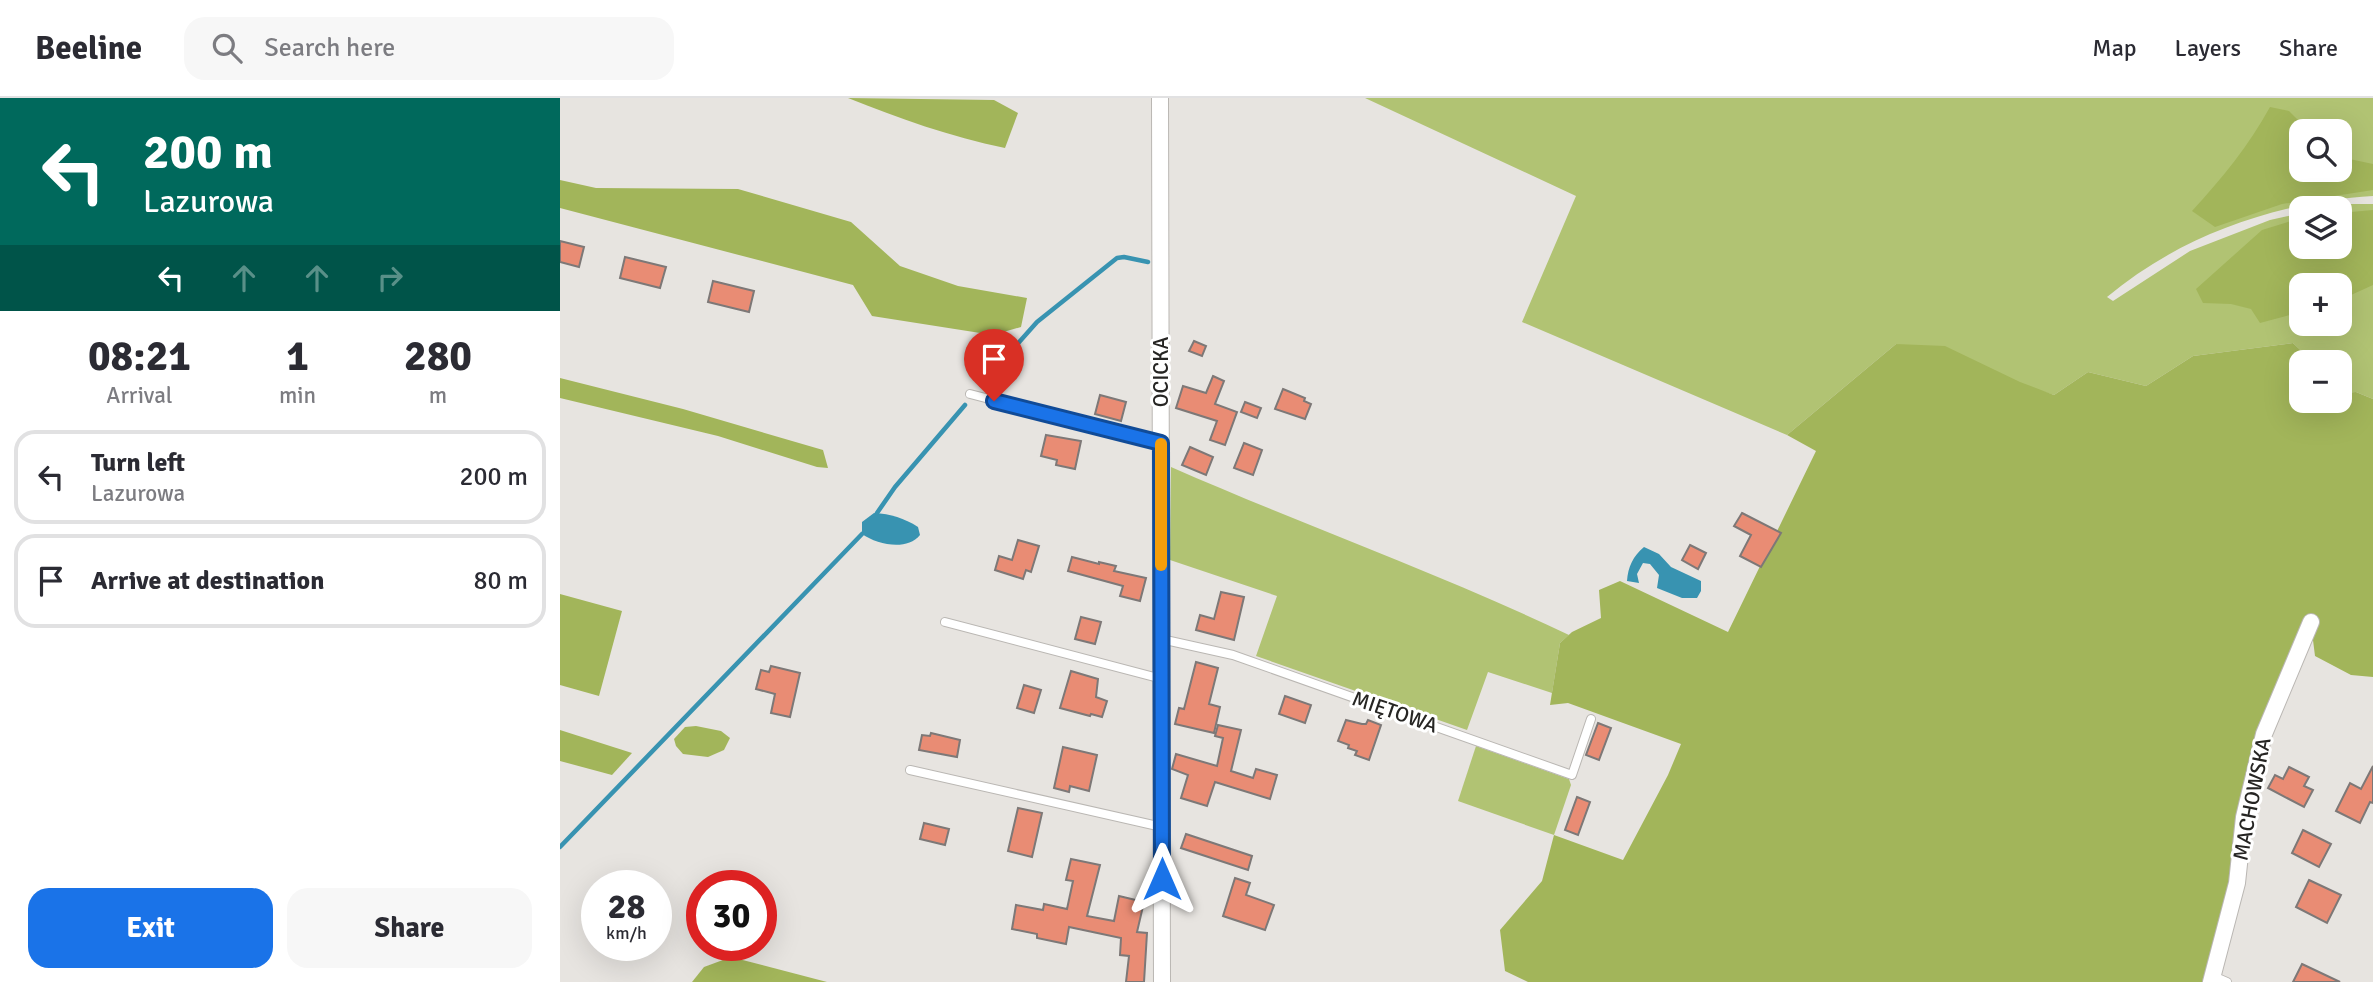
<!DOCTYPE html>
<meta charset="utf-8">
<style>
body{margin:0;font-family:Signika,sans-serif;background:#f7f7f7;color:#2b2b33;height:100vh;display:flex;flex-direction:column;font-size:26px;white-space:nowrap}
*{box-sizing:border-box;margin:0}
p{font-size:23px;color:#7c7c81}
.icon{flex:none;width:38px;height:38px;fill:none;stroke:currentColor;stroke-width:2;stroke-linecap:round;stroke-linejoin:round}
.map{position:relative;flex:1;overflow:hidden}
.sheet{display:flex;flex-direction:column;background:#fff;width:560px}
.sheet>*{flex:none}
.banner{background:#00695c;color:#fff;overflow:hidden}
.tools{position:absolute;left:1729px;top:21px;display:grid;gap:14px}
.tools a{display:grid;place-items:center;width:63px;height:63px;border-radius:14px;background:#fff;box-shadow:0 7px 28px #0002;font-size:35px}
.speed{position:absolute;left:21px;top:772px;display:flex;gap:14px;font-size:35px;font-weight:700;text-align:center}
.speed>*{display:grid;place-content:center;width:91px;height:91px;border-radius:50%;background:#fff;box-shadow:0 7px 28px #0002;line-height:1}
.speed small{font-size:18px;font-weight:400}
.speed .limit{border:10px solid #d22;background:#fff;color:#111}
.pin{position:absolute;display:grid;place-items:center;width:60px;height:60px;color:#fff;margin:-72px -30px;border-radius:50% 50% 50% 0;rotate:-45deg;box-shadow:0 0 7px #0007}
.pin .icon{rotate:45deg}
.me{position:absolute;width:77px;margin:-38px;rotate:0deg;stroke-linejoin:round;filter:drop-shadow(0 0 5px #0008)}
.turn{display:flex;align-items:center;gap:24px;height:147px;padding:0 28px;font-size:32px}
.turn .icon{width:91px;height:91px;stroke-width:2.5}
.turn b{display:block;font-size:49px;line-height:60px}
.lanes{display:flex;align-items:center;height:66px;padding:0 28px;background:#0003;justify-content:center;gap:35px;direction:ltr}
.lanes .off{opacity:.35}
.eta{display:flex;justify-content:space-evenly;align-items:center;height:119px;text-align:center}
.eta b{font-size:42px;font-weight:700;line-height:49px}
.primary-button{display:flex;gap:14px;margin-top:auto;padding:14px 28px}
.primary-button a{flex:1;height:80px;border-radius:21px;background:#1a73e8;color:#fff;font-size:28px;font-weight:700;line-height:80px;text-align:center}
.primary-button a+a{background:#f7f7f7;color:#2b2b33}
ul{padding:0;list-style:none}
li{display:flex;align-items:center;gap:21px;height:94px;margin:0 14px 10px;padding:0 14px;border:4px solid #e1e1e2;border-radius:21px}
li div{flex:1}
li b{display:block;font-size:26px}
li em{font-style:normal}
header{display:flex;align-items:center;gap:42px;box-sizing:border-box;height:98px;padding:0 35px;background:#fff;border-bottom:2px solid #e1e1e2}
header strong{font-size:33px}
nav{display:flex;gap:38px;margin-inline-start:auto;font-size:24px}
.search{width:490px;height:63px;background:#f7f7f7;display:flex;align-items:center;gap:18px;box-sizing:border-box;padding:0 24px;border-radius:21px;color:#7c7c81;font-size:26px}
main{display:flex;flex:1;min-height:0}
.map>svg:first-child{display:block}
</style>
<header>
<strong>Beeline</strong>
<div class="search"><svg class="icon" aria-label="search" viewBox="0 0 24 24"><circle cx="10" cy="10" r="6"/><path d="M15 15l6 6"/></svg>Search here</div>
<nav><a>Map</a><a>Layers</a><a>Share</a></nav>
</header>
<main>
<section class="sheet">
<div class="banner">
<div class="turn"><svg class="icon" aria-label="left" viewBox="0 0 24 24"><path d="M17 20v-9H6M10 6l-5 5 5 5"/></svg><div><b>200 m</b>Lazurowa</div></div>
<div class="lanes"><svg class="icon" aria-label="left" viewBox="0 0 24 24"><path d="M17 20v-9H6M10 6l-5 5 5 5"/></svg><svg class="icon off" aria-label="ahead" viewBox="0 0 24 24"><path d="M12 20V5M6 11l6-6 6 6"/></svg><svg class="icon off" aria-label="ahead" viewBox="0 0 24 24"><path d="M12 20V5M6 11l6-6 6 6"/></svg><svg class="icon off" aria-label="right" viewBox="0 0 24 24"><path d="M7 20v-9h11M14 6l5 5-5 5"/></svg></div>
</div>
<div class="eta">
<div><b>08:21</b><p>Arrival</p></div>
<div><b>1</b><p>min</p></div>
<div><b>280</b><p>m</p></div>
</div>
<ul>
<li><svg class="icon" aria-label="left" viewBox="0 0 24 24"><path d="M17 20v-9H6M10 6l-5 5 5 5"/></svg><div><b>Turn left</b><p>Lazurowa</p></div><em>200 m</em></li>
<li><svg class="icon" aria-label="arrive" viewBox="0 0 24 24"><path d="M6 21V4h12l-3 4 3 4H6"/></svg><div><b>Arrive at destination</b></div><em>80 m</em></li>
</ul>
<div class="primary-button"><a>Exit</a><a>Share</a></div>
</section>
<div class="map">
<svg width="1813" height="884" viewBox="0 0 1813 884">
<rect width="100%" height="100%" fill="#e7e4e0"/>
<g fill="#b1c373" fill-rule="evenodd">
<path d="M805,0H1813V98C1717,104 1621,137 1547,199L1553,203L1630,153L1710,122L1741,115V149H1780V110H1765L1782,106H1813V301L1796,294L1780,295V264H1753L1733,245L1633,258L1586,288L1528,274L1494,297L1336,246L1227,337L962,224L1016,98ZM1741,33H1780V72H1741ZM1741,187H1780V226H1741Z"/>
<path d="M611,369C743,427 879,475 1009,537L1000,545L992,595L928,574L907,632L696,558L717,498L610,462Z"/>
<path d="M916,648L1009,681L1011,687L994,737L898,703Z"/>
</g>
<g fill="#a2b55a">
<path d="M288,0L434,2L458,15L445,50C390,39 339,20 288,0Z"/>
<path d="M1710,9L1729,13L1742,26L1741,72H1780V59L1813,66V92L1722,106L1655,129L1632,113C1663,79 1688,49 1710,9Z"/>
<path d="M0,82L36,90L178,91L291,124L340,168L398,188L467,200L461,229L433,237L312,218L293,187L0,110Z"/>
<path d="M1813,112V187L1780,202V187H1741V214L1700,225L1691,211L1671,206L1643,205L1636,191L1702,132L1741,120V149H1780V115Z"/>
<path d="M1733,245L1753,264H1741V303H1780V295L1796,294L1813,301V579L1791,577L1755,558L1751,526L1711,619L1651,884H968L945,873L940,832L982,783L994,737L1063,762L1108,677L1121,646L1008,605L990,607L1000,545L1012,534L1041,520L1039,492L1060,483L1168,534L1256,353L1227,337L1336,246L1385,248L1460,284L1494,297L1528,274L1586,288L1633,258Z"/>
<path d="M0,280L123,311L263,352L268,370L257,369L158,338L0,300Z"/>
<path d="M0,496L62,513L39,598L0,587Z"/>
<path d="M136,628L161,633L170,640L164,652L148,659L123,656L116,648L114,641L125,629Z"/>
<path d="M0,632L72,655L52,677L0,663Z"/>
<path d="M171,859L267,884H132L144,869Z"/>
</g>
<g fill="#3893b1">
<path d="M314,415C331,416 344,420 358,429L360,437C347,453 318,447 302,436V424Z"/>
<path d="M1084,449L1099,456L1111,469L1141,483V493L1137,500H1122L1097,490L1099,477L1090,466L1083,465L1077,476L1079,485L1067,483C1068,469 1073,458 1084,449Z"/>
</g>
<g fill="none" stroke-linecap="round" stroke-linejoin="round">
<g stroke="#3893b1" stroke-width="4.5">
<path d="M421,287L477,224L557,160L564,159L588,164"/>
<path d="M317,415L335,389L405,307"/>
<path d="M0,749L302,436"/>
</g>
</g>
<g fill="#e98c74" stroke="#7d7877" stroke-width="2">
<path d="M0,143L24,149L19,169L0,164Z"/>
<path d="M65,159L106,169L100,190L60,180Z"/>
<path d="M153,183L194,193L189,214L148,204Z"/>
<path d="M634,243L646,248L642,258L629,253Z"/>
<path d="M653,278L664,283L655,306L677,314L665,347L650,342L657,323L616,310L623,288L646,295Z"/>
<path d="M723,291L745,300L744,303L751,306L745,321L715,311Z"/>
<path d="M540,297L566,304L561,323L535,316Z"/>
<path d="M685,304L701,310L697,320L681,314Z"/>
<path d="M486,337L521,343L515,371L496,367L497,362L481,358Z"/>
<path d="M684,345L702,352L693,377L674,370Z"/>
<path d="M630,349L653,359L646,377L622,367Z"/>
<path d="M1182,415L1221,435L1201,469L1180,458L1191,437L1174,428Z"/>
<path d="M458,442L479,448L471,474L466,472L463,481L435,472L439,458L452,462Z"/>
<path d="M1130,447L1146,455L1138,471L1122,462Z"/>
<path d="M512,459L539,466V464L556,468L554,473L586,480L580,503L560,498L563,488L508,473Z"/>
<path d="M661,494L684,499L674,542L636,532L640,517L654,521Z"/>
<path d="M521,519L541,524L535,546L515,541Z"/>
<path d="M636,564L658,570L649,606L660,609L654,635L615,626L619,610L624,611Z"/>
<path d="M211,568L240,575L230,619L211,615L215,596L196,591L201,572L209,574Z"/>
<path d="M511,573L538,581L536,599L547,603L542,619L531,616L530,618L500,610Z"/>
<path d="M464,587L481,592L474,615L457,610Z"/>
<path d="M725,598L751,607L745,625L719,616Z"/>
<path d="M786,622L802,626H806L808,622L821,627L809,662L795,657L797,653L788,650L789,647L778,643Z"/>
<path d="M1038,625L1051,630L1039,662L1026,657Z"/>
<path d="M658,627L681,632L671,673L693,680L696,671L717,677L710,701L655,684L647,708L621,700L628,677L612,671L616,656L657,668L663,640L655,638Z"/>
<path d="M371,635L400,642L397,659L359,652L362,637L370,638Z"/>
<path d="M503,649L537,657L529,693L510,688L509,694L494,690Z"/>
<path d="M1813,668V705L1810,704L1800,725L1776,713L1790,685L1801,691Z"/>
<path d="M1729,669L1749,679L1744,688L1753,692L1744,709L1708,690L1715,677L1723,681Z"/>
<path d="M1017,699L1030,704L1018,737L1005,732Z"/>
<path d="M458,710L482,715L472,759L448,753Z"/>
<path d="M364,725L389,731L385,747L360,741Z"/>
<path d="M1743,732L1771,746L1759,769L1732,755Z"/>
<path d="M626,736L692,758L688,772L621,750Z"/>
<path d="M511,761L540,767L527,818L554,823L559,798L584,804L577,834L587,835L584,884H566L569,858L560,857L561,840L509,829L506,846L477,840V836L452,831L456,807L483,812L484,806L507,811L513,783L506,782Z"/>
<path d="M675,780L690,785L686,797L714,807L705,832L663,818Z"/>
<path d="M1749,782L1781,797L1767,825L1736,809Z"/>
<path d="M1742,866L1780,884H1733Z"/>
</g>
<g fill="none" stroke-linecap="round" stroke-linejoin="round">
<defs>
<g id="service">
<path d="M410,296L601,345"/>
<path d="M385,524L602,581"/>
<path d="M601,541L673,557L1012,677L1031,621"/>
<path d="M350,672L602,729"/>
<path d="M1653,878L1667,884"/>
</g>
<g id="minor">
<path d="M600,0L602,884"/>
<path d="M1651,884L1677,785L1684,719L1704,636L1751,524"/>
</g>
</defs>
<use href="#service" stroke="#bab7b3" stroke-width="10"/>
<use href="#minor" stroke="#bab7b3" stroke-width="18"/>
<use href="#service" stroke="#fff" stroke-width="8"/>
<use href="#minor" stroke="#fff" stroke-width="16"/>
</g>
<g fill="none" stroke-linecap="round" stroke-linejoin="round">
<defs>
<path id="route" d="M434,303L601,345L602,781"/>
</defs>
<use href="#route" stroke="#114b97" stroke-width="18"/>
<use href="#route" stroke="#1a73e8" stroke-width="12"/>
<path stroke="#f59e0b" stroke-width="12" d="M601,346V467"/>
</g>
<g text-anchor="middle" stroke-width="6" stroke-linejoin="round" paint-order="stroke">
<g font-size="21" fill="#262523" stroke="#fff">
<text transform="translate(601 274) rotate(-90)" y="7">OCICKA</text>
<text transform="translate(835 614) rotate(19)" y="7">MIĘTOWA</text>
<text transform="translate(1692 701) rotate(-79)" y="7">MACHOWSKA</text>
</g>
</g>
</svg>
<div class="tools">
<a><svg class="icon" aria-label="search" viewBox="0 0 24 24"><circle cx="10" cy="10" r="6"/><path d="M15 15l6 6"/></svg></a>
<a><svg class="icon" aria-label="layers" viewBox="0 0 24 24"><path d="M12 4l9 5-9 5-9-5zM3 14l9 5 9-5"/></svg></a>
<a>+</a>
<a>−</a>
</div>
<div class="speed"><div>28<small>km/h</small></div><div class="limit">30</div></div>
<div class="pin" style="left:434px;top:303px;background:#d93025"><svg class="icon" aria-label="arrive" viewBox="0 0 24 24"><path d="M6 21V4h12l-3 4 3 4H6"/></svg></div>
<svg class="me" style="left:602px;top:781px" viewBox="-20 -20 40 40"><path d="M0-17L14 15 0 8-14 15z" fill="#1a73e8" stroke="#fff" stroke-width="4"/></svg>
</div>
</main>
